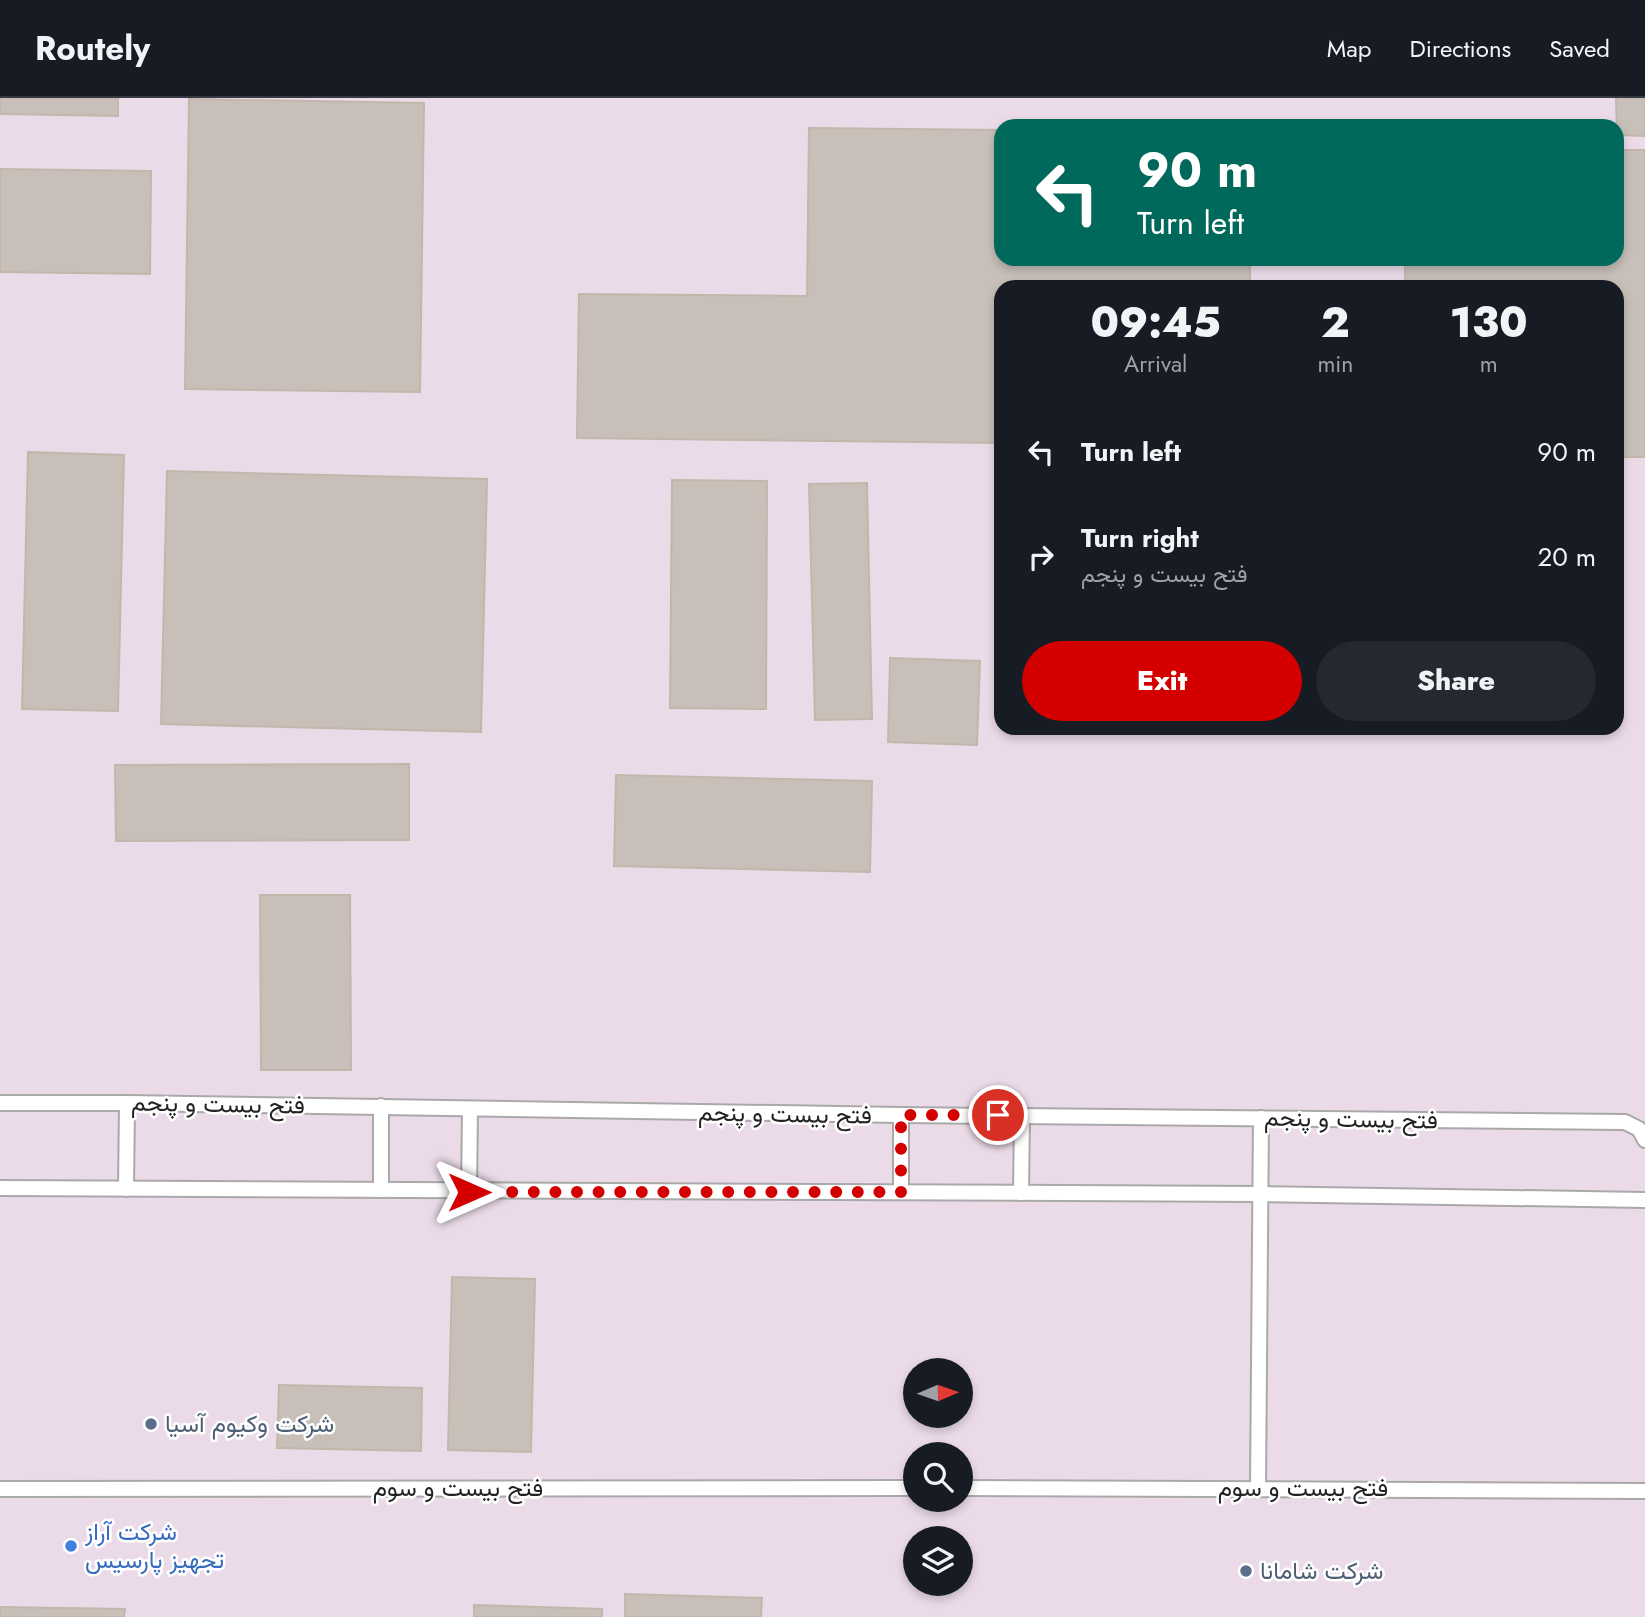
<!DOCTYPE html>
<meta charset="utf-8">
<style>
body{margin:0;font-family:Jost,Vazirmatn,sans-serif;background:#242831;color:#f1f3f6;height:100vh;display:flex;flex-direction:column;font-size:26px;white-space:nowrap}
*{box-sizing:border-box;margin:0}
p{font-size:23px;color:#9ea1a6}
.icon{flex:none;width:38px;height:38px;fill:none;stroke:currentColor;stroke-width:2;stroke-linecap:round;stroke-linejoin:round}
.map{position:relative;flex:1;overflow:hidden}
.side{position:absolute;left:994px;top:182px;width:630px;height:455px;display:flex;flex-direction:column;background:#171b24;border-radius:21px;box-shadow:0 4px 10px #0003}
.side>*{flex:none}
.hud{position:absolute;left:994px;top:21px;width:630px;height:147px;border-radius:21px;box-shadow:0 4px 10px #0003;background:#00695c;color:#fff;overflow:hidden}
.needle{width:46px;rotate:88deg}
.tools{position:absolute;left:903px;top:1260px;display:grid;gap:14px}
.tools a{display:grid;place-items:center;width:70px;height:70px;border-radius:50%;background:#171b24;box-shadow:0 4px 10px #0003;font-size:35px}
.pin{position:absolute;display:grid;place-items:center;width:60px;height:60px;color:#fff;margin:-30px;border:4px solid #fff;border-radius:50%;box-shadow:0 2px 7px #0007}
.me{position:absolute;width:77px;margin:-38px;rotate:90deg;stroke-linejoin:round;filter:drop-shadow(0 0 5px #0008)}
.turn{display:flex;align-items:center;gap:24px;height:147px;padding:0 28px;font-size:32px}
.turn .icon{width:91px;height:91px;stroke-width:2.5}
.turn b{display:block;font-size:49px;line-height:60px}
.eta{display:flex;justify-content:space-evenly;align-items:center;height:119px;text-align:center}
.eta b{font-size:42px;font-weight:800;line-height:49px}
.button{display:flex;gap:14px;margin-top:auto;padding:14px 28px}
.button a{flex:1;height:80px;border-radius:42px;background:#d40000;color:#fff;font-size:28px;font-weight:800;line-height:80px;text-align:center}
.button a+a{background:#242831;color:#f1f3f6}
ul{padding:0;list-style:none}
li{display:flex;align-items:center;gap:21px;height:105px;padding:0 28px}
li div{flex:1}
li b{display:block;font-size:26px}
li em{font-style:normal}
header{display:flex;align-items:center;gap:42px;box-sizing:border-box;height:98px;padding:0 35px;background:#171b24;border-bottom:2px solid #363941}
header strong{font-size:33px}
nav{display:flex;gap:38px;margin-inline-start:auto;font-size:24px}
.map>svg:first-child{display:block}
</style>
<header>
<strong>Routely</strong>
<nav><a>Map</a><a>Directions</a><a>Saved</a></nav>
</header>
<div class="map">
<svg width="1645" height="1519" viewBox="0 0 1645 1519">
<rect width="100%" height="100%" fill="#f2efe9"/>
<path fill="#ebdbe8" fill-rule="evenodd" d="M0,0H1645V1519H0ZM1001,28H1617V161H1001ZM1001,189H1617V630H1001ZM915,1272H961V1318H915ZM915,1356H961V1402H915ZM915,1440H961V1486H915Z"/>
<g fill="#c7bfb8" stroke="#c4b6ab" stroke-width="2">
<path d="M0,0H118V18L0,16Z"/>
<path d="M1616,0H1645V38L1617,37Z"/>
<path d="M189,1L424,5L420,294L185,291Z"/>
<path d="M809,30L1001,32V161H1250V189H1001V345L577,340L579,196L807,198Z"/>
<path d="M1617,52H1645V359H1617V189H1405V161H1617Z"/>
<path d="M0,71L151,73L150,176L0,174Z"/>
<path d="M28,354L124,357L118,613L22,611Z"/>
<path d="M167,373L487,381L481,634L161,626Z"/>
<path d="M672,382L767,383L766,611L670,610Z"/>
<path d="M867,385L872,621L815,622L809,386Z"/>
<path d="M890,560L980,563L977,647L888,644Z"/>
<path d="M409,666V742L116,743L115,667Z"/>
<path d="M616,677L872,683L870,774L614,768Z"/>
<path d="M260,797H350L351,972H261Z"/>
<path d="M452,1179L535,1181L531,1354L448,1352Z"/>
<path d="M279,1287L422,1290L421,1353L277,1350Z"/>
<path d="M625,1496L762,1500L761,1519H625Z"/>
<path d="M474,1507L602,1511V1519H474Z"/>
<path d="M0,1509L125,1511L124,1519H0Z"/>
</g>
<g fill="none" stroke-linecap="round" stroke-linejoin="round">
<defs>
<g id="service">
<path d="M0,1005H127L901,1017L1625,1024L1639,1031L1645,1042"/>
<path d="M381,1008V1092"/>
<path d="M901,1017V1094"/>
<path d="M0,1090L1261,1096L1645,1102"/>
<path d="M126,1091L127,1005"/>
<path d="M469,1094L470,1011"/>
<path d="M1021,1095L1022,1017"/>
<path d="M1258,1389L1261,1020"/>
<path d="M961,1390L1645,1393"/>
<path d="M0,1391L915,1390"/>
</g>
</defs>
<use href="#service" stroke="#a9a9a9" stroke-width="18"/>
<use href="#service" stroke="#fff" stroke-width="14"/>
</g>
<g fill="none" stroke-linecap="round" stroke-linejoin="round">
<path stroke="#d40000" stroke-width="12" stroke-dasharray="0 21.6" d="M469,1094H901V1017H998"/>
</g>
<g fill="#5c6f8a" stroke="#fff" stroke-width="2.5">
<circle cx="151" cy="1326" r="7"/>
<circle cx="1246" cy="1473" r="7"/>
</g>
<circle fill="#3f7fe0" stroke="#fff" stroke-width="2.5" cx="71" cy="1448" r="7"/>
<g text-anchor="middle" stroke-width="5" stroke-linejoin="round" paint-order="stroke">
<g font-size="24" fill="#222" stroke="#fff">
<text transform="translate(218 1006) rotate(1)" y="8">فتح بیست و پنجم</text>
<text transform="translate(785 1016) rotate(1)" y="8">فتح بیست و پنجم</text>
<text transform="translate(1351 1021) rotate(1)" y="8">فتح بیست و پنجم</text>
<text x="458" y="1398">فتح بیست و سوم</text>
<text x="1303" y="1398">فتح بیست و سوم</text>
</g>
<g font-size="24" fill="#4e5e75" stroke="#fff" text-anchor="start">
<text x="165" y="1334">شرکت وکیوم آسیا</text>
<text x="1260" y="1481">شرکت شامانا</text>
</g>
<g font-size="24" fill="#366cbe" stroke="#fff" text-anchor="start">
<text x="85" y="1442">شرکت آراز<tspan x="85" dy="28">تجهیز پارسیس</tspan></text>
</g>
</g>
</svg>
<div class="tools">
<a><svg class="needle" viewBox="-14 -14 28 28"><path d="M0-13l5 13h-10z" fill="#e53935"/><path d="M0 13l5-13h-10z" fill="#9ea1a6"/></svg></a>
<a><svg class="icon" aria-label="search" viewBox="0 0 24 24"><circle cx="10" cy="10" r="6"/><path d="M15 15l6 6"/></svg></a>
<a><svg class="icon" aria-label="layers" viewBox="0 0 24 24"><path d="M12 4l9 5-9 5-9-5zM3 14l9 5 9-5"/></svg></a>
</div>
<div class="pin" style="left:998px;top:1017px;background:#d93025"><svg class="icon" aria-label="arrive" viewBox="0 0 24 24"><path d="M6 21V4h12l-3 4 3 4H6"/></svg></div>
<svg class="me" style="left:469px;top:1094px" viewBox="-20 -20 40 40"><path d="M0-17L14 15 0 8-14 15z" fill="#d40000" stroke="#fff" stroke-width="4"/></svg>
<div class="hud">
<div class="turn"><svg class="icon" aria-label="left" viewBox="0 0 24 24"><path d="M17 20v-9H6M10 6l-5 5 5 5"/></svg><div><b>90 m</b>Turn left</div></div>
</div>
<section class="side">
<div class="eta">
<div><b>09:45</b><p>Arrival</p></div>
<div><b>2</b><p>min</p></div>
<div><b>130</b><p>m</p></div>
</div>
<ul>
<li><svg class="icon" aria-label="left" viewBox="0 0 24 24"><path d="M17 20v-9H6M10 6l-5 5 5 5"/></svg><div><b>Turn left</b></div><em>90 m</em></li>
<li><svg class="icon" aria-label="right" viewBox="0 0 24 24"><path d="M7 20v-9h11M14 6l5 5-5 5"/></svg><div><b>Turn right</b><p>فتح بیست و پنجم</p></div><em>20 m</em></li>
</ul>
<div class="button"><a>Exit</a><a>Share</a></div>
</section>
</div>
